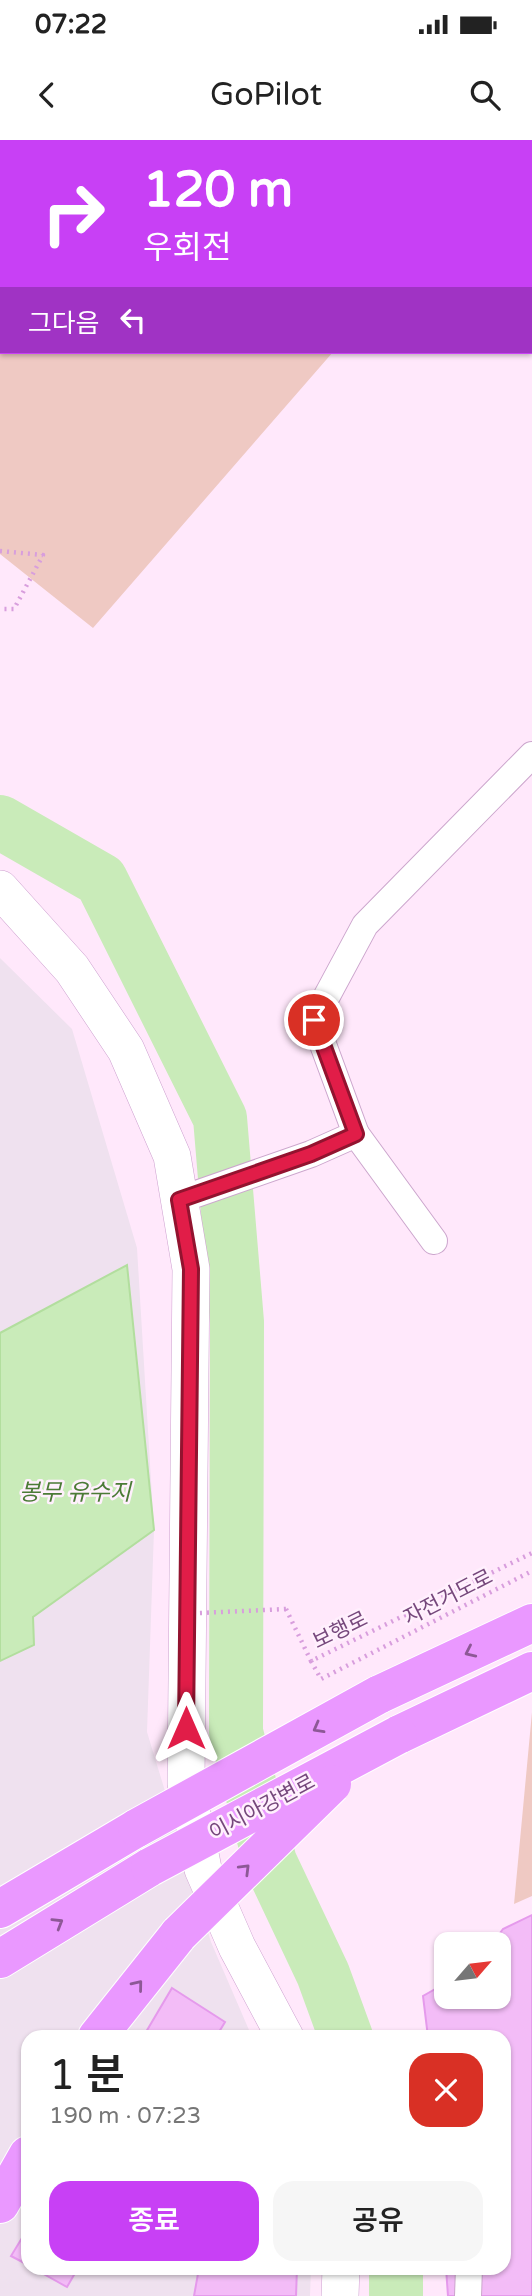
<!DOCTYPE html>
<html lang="ko">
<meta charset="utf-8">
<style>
body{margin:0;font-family:"Varela Round","Noto Sans KR",sans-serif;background:#f6f6f6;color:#222;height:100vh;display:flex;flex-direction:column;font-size:26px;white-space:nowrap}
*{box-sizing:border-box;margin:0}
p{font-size:23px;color:#767676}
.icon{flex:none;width:38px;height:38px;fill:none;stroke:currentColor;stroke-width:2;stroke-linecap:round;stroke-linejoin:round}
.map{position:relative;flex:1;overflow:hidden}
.side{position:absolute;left:21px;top:1890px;width:490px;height:245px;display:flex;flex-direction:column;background:#fff;border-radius:21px;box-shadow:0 2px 5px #0004}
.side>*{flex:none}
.top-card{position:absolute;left:0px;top:0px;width:532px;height:214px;box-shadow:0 2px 5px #0004;background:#c840f5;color:#fff;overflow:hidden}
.needle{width:46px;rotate:62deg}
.buttons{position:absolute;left:434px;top:1792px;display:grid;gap:14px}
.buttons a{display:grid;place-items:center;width:77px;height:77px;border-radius:14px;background:#fff;box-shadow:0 2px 5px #0004;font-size:35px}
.pin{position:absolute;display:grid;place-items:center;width:60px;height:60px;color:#fff;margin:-30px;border:4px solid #fff;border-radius:50%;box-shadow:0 2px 7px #0007}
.me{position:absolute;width:77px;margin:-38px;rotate:0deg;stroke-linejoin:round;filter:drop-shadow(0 0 5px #0008)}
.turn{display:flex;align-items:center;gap:24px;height:147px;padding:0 28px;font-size:32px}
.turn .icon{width:91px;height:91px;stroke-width:2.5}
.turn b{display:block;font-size:49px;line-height:60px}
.then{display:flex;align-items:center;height:66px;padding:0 28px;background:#0003;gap:14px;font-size:26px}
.round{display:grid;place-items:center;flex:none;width:74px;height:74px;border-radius:21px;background:#f6f6f6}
.headline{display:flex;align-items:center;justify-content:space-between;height:119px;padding:0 28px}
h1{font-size:42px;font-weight:600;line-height:52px}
.button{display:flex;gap:14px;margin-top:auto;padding:14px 28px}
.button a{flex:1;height:80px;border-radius:21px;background:#c840f5;color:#fff;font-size:28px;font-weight:600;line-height:80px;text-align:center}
.button a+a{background:#f6f6f6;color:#222}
.status{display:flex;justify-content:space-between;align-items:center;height:49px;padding:0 35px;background:#fff;direction:ltr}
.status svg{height:19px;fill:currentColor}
header{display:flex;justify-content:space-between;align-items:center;height:91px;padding:0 28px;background:#fff;font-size:32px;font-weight:600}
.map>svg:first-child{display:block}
</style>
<div class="status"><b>07:22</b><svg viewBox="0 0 49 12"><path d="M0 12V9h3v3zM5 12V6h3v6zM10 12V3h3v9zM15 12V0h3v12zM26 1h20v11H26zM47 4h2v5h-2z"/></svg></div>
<header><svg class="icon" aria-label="back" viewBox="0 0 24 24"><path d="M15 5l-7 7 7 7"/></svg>GoPilot<svg class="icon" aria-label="search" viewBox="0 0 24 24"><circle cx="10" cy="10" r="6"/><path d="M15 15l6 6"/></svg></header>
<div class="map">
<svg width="532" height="2156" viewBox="0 0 532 2156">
<rect width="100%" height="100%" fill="#ffe8fb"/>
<path fill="#efe1ef" d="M0,818L72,889L137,1108L154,1390L147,1592L211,1802L252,1897H28V2128H311L310,2156H0Z"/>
<g fill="#efc9c3">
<path d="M0,0H518L2,2V212H333L93,488L0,414Z"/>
<path d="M532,1572V1756L514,1764Z"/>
</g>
<path fill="#c9ebb9" stroke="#b2de9e" stroke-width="2" d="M127,1125L154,1390L33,1477L34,1505L0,1521V1193Z"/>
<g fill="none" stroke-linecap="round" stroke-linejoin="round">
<g stroke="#c9ebb9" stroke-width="54">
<path d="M0,682L101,740L220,978L237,1182L236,1592L270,1722L323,1834L346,1897"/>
<path d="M396,2156V2128"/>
</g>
</g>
<g fill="#f3bcf7" stroke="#e59aec" stroke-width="2">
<path d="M532,1775V2156H448L446,2128H504V1897H428L423,1856L446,1843V1857H499V1804H492L503,1789Z"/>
<path d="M172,1848L225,1882L216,1897H143Z"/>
<path d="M28,2088V2125L11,2116Z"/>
<path d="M33,2128H78L67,2147Z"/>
<path d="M199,2128H297L296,2156H194Z"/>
</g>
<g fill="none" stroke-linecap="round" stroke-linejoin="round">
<defs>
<g id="street">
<path d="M356,994L434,1101"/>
<path d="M179,1060L311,1014L356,994L314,880L365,785L532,615"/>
<path d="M468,2156L469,2128"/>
</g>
<g id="secondary">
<path d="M0,749L72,829L126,910L172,1016L191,1129L186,1643L203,1729L237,1807L285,1897"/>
<path d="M340,2156L341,2128"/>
</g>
<g id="highway">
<path d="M378,1555L532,1483"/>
<path d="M398,1595L532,1531"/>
<path d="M0,1769L137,1688"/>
<path d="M0,1819L150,1727"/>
<path d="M97,1897L179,1794"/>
<path d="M0,2064L28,2015"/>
</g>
</defs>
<use href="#street" stroke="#cca6cd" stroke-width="28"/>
<use href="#secondary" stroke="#cea1d0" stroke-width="38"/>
<use href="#highway" stroke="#fff" stroke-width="40"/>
<g stroke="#d89edd" stroke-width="4.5" stroke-dasharray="2 5" stroke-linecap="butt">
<path d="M0,411L43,415L14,469H0"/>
<path d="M286,1469L311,1521L532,1413"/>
<path d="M311,1521L321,1539L532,1431"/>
</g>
<use href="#street" stroke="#fff" stroke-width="26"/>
<use href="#secondary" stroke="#fff" stroke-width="37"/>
<use href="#highway" stroke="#ea98ff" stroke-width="38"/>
<defs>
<g id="highway-bridge">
<path d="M137,1688L378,1555"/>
<path d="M150,1727L398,1595"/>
<path d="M179,1794L332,1644"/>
</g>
</defs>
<use href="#highway-bridge" stroke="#fff" stroke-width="40" stroke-linecap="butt"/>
<path stroke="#d89edd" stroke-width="4.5" stroke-dasharray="2 5" stroke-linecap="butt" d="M179,1474L286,1469"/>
<use href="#highway-bridge" stroke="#ea98ff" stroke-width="38"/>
</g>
<defs><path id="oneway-chevron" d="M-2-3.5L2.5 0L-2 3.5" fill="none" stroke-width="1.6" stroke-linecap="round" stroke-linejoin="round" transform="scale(1.75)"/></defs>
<g stroke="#8d5896">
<use href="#oneway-chevron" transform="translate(470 1512) rotate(155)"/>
<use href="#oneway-chevron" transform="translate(318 1588) rotate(151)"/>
<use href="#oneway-chevron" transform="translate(245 1729) rotate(-45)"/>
<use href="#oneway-chevron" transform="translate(58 1783) rotate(-31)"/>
<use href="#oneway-chevron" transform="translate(138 1845) rotate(-51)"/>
</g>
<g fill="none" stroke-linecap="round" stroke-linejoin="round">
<defs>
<path id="route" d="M186,1588L191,1129L179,1060L311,1014L356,994L314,880"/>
</defs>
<use href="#route" stroke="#92132f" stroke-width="18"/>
<use href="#route" stroke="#e11d48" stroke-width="12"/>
</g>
<g text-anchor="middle" stroke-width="5" stroke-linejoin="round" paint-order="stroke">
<g font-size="21" fill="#76487c" stroke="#fff0fd">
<text transform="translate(448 1457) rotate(-27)" y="7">자전거도로</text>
<text transform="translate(340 1490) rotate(-26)" y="7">보행로</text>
<text transform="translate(262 1667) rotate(-28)" y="7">이시아강변로</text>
</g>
<g font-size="23" font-style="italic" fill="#4b7b36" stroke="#fff0fd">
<text x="75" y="1360">봉무 유수지</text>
</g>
</g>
</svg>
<div class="buttons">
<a><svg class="needle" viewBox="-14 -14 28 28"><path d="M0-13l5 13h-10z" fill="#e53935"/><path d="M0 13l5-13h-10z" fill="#767676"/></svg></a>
</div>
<div class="pin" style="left:314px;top:880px;background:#d93025"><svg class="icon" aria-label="arrive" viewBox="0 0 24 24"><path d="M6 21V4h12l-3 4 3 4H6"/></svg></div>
<svg class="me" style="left:186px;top:1588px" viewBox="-20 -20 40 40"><path d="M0-17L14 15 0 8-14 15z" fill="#e11d48" stroke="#fff" stroke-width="4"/></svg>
<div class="top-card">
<div class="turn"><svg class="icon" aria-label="right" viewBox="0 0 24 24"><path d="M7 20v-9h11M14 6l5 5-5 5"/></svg><div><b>120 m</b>우회전</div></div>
<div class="then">그다음<svg class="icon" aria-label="left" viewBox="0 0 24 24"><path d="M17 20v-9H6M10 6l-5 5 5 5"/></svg></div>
</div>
<section class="side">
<div class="headline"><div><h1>1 분</h1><p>190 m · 07:23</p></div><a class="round" style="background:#d93025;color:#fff"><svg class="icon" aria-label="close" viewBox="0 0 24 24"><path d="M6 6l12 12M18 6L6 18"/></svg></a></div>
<div class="button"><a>종료</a><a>공유</a></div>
</section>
</div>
